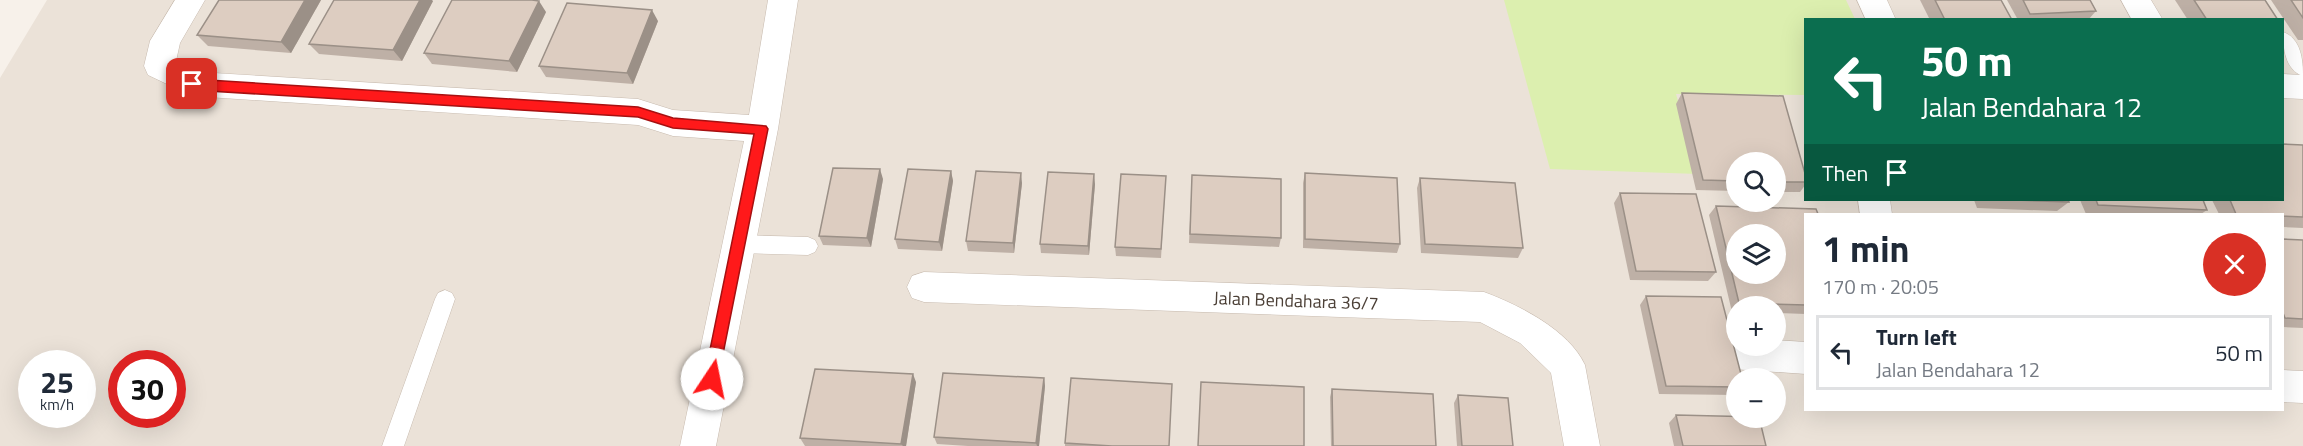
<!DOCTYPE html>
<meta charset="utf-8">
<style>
body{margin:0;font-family:"Titillium Web",sans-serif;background:#f6f6f7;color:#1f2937;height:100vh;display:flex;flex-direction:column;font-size:22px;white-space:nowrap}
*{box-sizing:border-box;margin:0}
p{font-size:20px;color:#747a83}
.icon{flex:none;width:33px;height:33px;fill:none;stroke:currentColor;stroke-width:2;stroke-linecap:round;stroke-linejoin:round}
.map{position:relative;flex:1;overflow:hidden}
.panel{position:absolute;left:1804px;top:213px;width:480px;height:198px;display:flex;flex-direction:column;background:#fff;border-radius:0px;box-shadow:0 6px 24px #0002}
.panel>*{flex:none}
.hud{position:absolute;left:1804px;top:18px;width:480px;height:183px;border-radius:0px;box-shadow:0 6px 24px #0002;background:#0b6e4f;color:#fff;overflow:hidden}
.controls{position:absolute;left:1726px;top:152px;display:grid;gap:12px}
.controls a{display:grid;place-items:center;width:60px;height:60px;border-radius:50%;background:#fff;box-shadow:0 6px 24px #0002;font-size:30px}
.speed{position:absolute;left:18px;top:350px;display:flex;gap:12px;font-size:30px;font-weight:700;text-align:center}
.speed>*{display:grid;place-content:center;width:78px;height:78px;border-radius:50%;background:#fff;box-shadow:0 6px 24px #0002;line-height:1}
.speed small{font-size:15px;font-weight:400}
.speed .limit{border:9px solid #d22;background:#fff;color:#111}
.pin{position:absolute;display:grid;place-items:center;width:51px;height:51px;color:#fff;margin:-26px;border-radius:12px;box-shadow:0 3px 9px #0006}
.me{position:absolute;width:66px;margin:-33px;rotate:11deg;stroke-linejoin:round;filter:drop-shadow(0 0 4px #0008)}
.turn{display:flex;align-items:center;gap:21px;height:126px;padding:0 18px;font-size:27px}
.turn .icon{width:78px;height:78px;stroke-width:2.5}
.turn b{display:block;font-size:42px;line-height:51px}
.then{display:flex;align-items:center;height:57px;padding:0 18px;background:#0003;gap:12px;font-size:22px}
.round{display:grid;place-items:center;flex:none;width:63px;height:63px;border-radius:32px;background:#f6f6f7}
.overview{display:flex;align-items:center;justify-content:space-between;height:102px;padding:0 18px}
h1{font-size:36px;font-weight:700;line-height:45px}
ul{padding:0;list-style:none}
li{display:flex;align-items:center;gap:18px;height:75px;margin:0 12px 9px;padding:0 6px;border:3px solid #e0e1e3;border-radius:0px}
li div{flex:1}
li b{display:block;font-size:22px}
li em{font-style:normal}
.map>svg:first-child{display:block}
</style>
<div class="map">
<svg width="2303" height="446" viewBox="0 0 2303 446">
<rect width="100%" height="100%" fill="#f7f1ea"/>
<path fill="#ebe2d8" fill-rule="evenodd" d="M47,0H2303V446H0V78ZM1806,20H2283V200H1806ZM1737,162H1776V201H1737ZM1806,214H2283V410H1806ZM1737,234H1776V273H1737ZM1737,306H1776V345H1737ZM32,363H82V414H32ZM122,363H172V414H122ZM1737,378H1776V417H1737Z"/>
<path fill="#dcefaf" d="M1504,0H1846L1855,19L1806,20V95L1676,94L1699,174L1550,169Z"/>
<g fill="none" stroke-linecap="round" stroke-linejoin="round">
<defs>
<g id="lane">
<path d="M2283,32C2301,38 2303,60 2303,76C2285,70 2283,48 2283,32Z"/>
<path d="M739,235L808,237L815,240L818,246L815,252L808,255L739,253L732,250L729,244L732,238Z"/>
<path d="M445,290L452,293L455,299L404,446H382L435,299L438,293Z"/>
</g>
<g id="street">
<path d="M175,0H205L180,43L176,61L197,72L638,99L673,110L749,115L768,0H798L778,129L716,446H680L744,141L673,136L638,125L192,96L148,75L144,66L150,41Z"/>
<path d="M1857,0H1887L1896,20H1866Z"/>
<path d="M2121,0H2151L2163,20H2132Z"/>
<path d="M2283,74L2303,75V99L2283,98Z"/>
<path d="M1858,200H1890L1892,214H1860Z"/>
<path d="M924,272L1484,292C1519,305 1569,330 1585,365L1600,446H1564L1551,373L1520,343L1480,322L924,302L912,298L907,287L912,276Z"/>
<path d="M1732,337H1737V345H1776V340L1806,342V374L1732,369L1720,364L1714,353L1720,342Z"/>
<path d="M2283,370L2303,371V403L2283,402Z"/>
</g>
</defs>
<use href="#lane" stroke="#c7baae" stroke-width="1"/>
<use href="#street" stroke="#c7baae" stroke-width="1"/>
<use href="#lane" fill="#fff" fill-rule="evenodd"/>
<use href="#street" fill="#fff" fill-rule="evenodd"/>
</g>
<g fill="#beb0a6">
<path d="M321,0L291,53L208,46L197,35Z"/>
<path d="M1920,0H2001L2012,20H1930Z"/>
<path d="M2007,0H2090L2096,11L2088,20H2018Z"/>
<path d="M2175,0H2265L2278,20H2188Z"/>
<path d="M2271,0H2303V40H2298Z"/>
<path d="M433,1L402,61L319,54L309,44Z"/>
<path d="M546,12L517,72L432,64L424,53Z"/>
<path d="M658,21L633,84L546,77L539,66Z"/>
<path d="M1682,93L1806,177V184L1800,192H1776V162H1737V191L1696,190L1676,104Z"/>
<path d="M2303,145V228L2283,227V214H2219L2212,200H2283Z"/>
<path d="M951,171L953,181L942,251L898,249L895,239Z"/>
<path d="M1305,173L1400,244L1397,253L1303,248V183Z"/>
<path d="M1192,175L1281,238L1279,247L1189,243Z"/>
<path d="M1166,176L1161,258L1116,256L1115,247Z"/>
<path d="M1420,178L1523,248L1518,258L1421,253L1417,188Z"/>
<path d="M883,179L871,247L823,245L819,236Z"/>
<path d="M1022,183L1014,253L968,251L966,241Z"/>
<path d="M1095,184L1089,255L1041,253L1040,244Z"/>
<path d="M1620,193L1716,272L1708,281L1630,280L1614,203Z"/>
<path d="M1974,200H2068L2069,202L2057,211L1977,208Z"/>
<path d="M2080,200H2203L2207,210L2201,214H2086Z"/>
<path d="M1716,206L1806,214V314L1776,313V306H1737V312H1732L1709,215Z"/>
<path d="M2283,239L2303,240V328L2283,327Z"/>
<path d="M1646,296L1737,378L1736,395L1659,394L1640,305Z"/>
<path d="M1044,378L1045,386L1039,446H968L937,444L934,437Z"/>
<path d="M916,382L906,446H805L800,438Z"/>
<path d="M1332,389L1436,446H1331L1330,397Z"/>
<path d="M1458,395L1513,446H1457L1454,403Z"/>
<path d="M1676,415L1766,446H1674L1669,423Z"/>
<path d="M1065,443L1169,446H1065Z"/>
</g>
<g fill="#9b9087">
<path d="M305,0H321L291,53L281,42Z"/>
<path d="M420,0H432L433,1L402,61L393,50Z"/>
<path d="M539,1L546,12L517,72L509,61Z"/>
<path d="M652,10L658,21L633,84L627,73Z"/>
<path d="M880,169L883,179L871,247L867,238Z"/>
<path d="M951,171L953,181L942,251L939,242Z"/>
<path d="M1021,173L1022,183L1014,253L1013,243Z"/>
<path d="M1094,174L1095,184L1089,255L1088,246Z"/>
<path d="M913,374L916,382L906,446H903L901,444Z"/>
<path d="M1044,378L1045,386L1039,446H1037L1036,443Z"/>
</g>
<g fill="#ddcdc1" stroke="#9b9087" stroke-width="1.5" fill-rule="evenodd">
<path d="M219,0H305L281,42L197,35Z"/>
<path d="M334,0H420L393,50L309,44Z"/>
<path d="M452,0H532L539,1L509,61L424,53Z"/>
<path d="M1935,0H2001L2012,20H1945Z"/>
<path d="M2023,0H2090L2096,11L2030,14Z"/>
<path d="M2194,0H2265L2278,20H2207Z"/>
<path d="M2291,0H2303V18Z"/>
<path d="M567,3L652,10L627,73L539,66Z"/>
<path d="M1682,93L1783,96L1806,177V182H1776V162H1737V181L1703,180Z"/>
<path d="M2283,144L2303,145V217L2283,216V214H2236L2230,200H2283Z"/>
<path d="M833,168L880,169L867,238L819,236Z"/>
<path d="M908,169L951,171L939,242L895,239Z"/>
<path d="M976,171L1021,173L1013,243L966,241Z"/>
<path d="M1048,172L1094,174L1088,246L1040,244Z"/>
<path d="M1305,173L1397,178L1400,244L1305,239Z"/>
<path d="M1121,174L1166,176L1161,249L1115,247Z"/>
<path d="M1192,175L1281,179V238L1190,234Z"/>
<path d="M1420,178L1515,183L1523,248L1425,244Z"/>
<path d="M1620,193L1696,194L1716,272L1636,271Z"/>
<path d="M2015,200H2068L2069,202Z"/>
<path d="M2096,200H2203L2207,210L2098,205Z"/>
<path d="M1716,206L1816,209L1818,214H1806V305L1739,303ZM1737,234H1776V273H1737Z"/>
<path d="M2283,239L2303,240V319L2285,318L2283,313Z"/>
<path d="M1646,296L1721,297L1742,378H1737V387L1666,386Z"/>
<path d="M815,369L913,374L901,444L800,438Z"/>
<path d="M943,373L1044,378L1036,443L934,437Z"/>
<path d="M1071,378L1172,384L1169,446H1112L1065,443Z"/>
<path d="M1201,382L1304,387V446H1198Z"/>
<path d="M1332,389L1433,394L1436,446H1333Z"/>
<path d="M1458,395L1508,398L1513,446H1462Z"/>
<path d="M1676,415L1759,417L1766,446H1683Z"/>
</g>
<path fill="#ff191a" stroke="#a61011" stroke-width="1.5" d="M192,79L638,107L673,118L766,126L768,129L717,384L712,386L707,384L704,379L754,134L673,128L638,117L192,90L185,84Z"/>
<g text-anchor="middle" stroke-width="5" stroke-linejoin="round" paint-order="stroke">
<g font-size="18" fill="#4c4037" stroke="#fff">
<text transform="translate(1296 301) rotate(2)" y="6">Jalan Bendahara 36/7</text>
</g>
</g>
</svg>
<div class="controls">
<a><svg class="icon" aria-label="search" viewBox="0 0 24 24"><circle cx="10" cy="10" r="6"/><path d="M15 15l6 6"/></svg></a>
<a><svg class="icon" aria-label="layers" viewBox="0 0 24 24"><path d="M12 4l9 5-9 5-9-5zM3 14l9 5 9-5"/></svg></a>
<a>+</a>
<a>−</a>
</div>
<div class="speed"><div>25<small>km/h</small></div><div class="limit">30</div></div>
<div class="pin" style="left:192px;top:84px;background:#d93025"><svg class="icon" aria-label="arrive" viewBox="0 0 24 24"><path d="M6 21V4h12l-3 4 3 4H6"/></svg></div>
<svg class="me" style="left:712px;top:379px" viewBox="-20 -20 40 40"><circle r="19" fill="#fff"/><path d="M0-13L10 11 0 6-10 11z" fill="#ff191a"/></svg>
<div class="hud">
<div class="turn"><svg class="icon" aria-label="left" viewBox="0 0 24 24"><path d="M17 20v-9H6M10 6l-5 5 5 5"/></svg><div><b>50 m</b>Jalan Bendahara 12</div></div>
<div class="then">Then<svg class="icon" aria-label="arrive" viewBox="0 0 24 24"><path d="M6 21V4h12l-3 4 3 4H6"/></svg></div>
</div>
<section class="panel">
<div class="overview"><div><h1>1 min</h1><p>170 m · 20:05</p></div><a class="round" style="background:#d93025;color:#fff"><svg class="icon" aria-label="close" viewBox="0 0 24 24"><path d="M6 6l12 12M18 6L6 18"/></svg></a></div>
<ul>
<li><svg class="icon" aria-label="left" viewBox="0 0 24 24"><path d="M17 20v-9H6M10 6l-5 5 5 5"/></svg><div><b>Turn left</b><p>Jalan Bendahara 12</p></div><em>50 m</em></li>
</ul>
</section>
</div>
